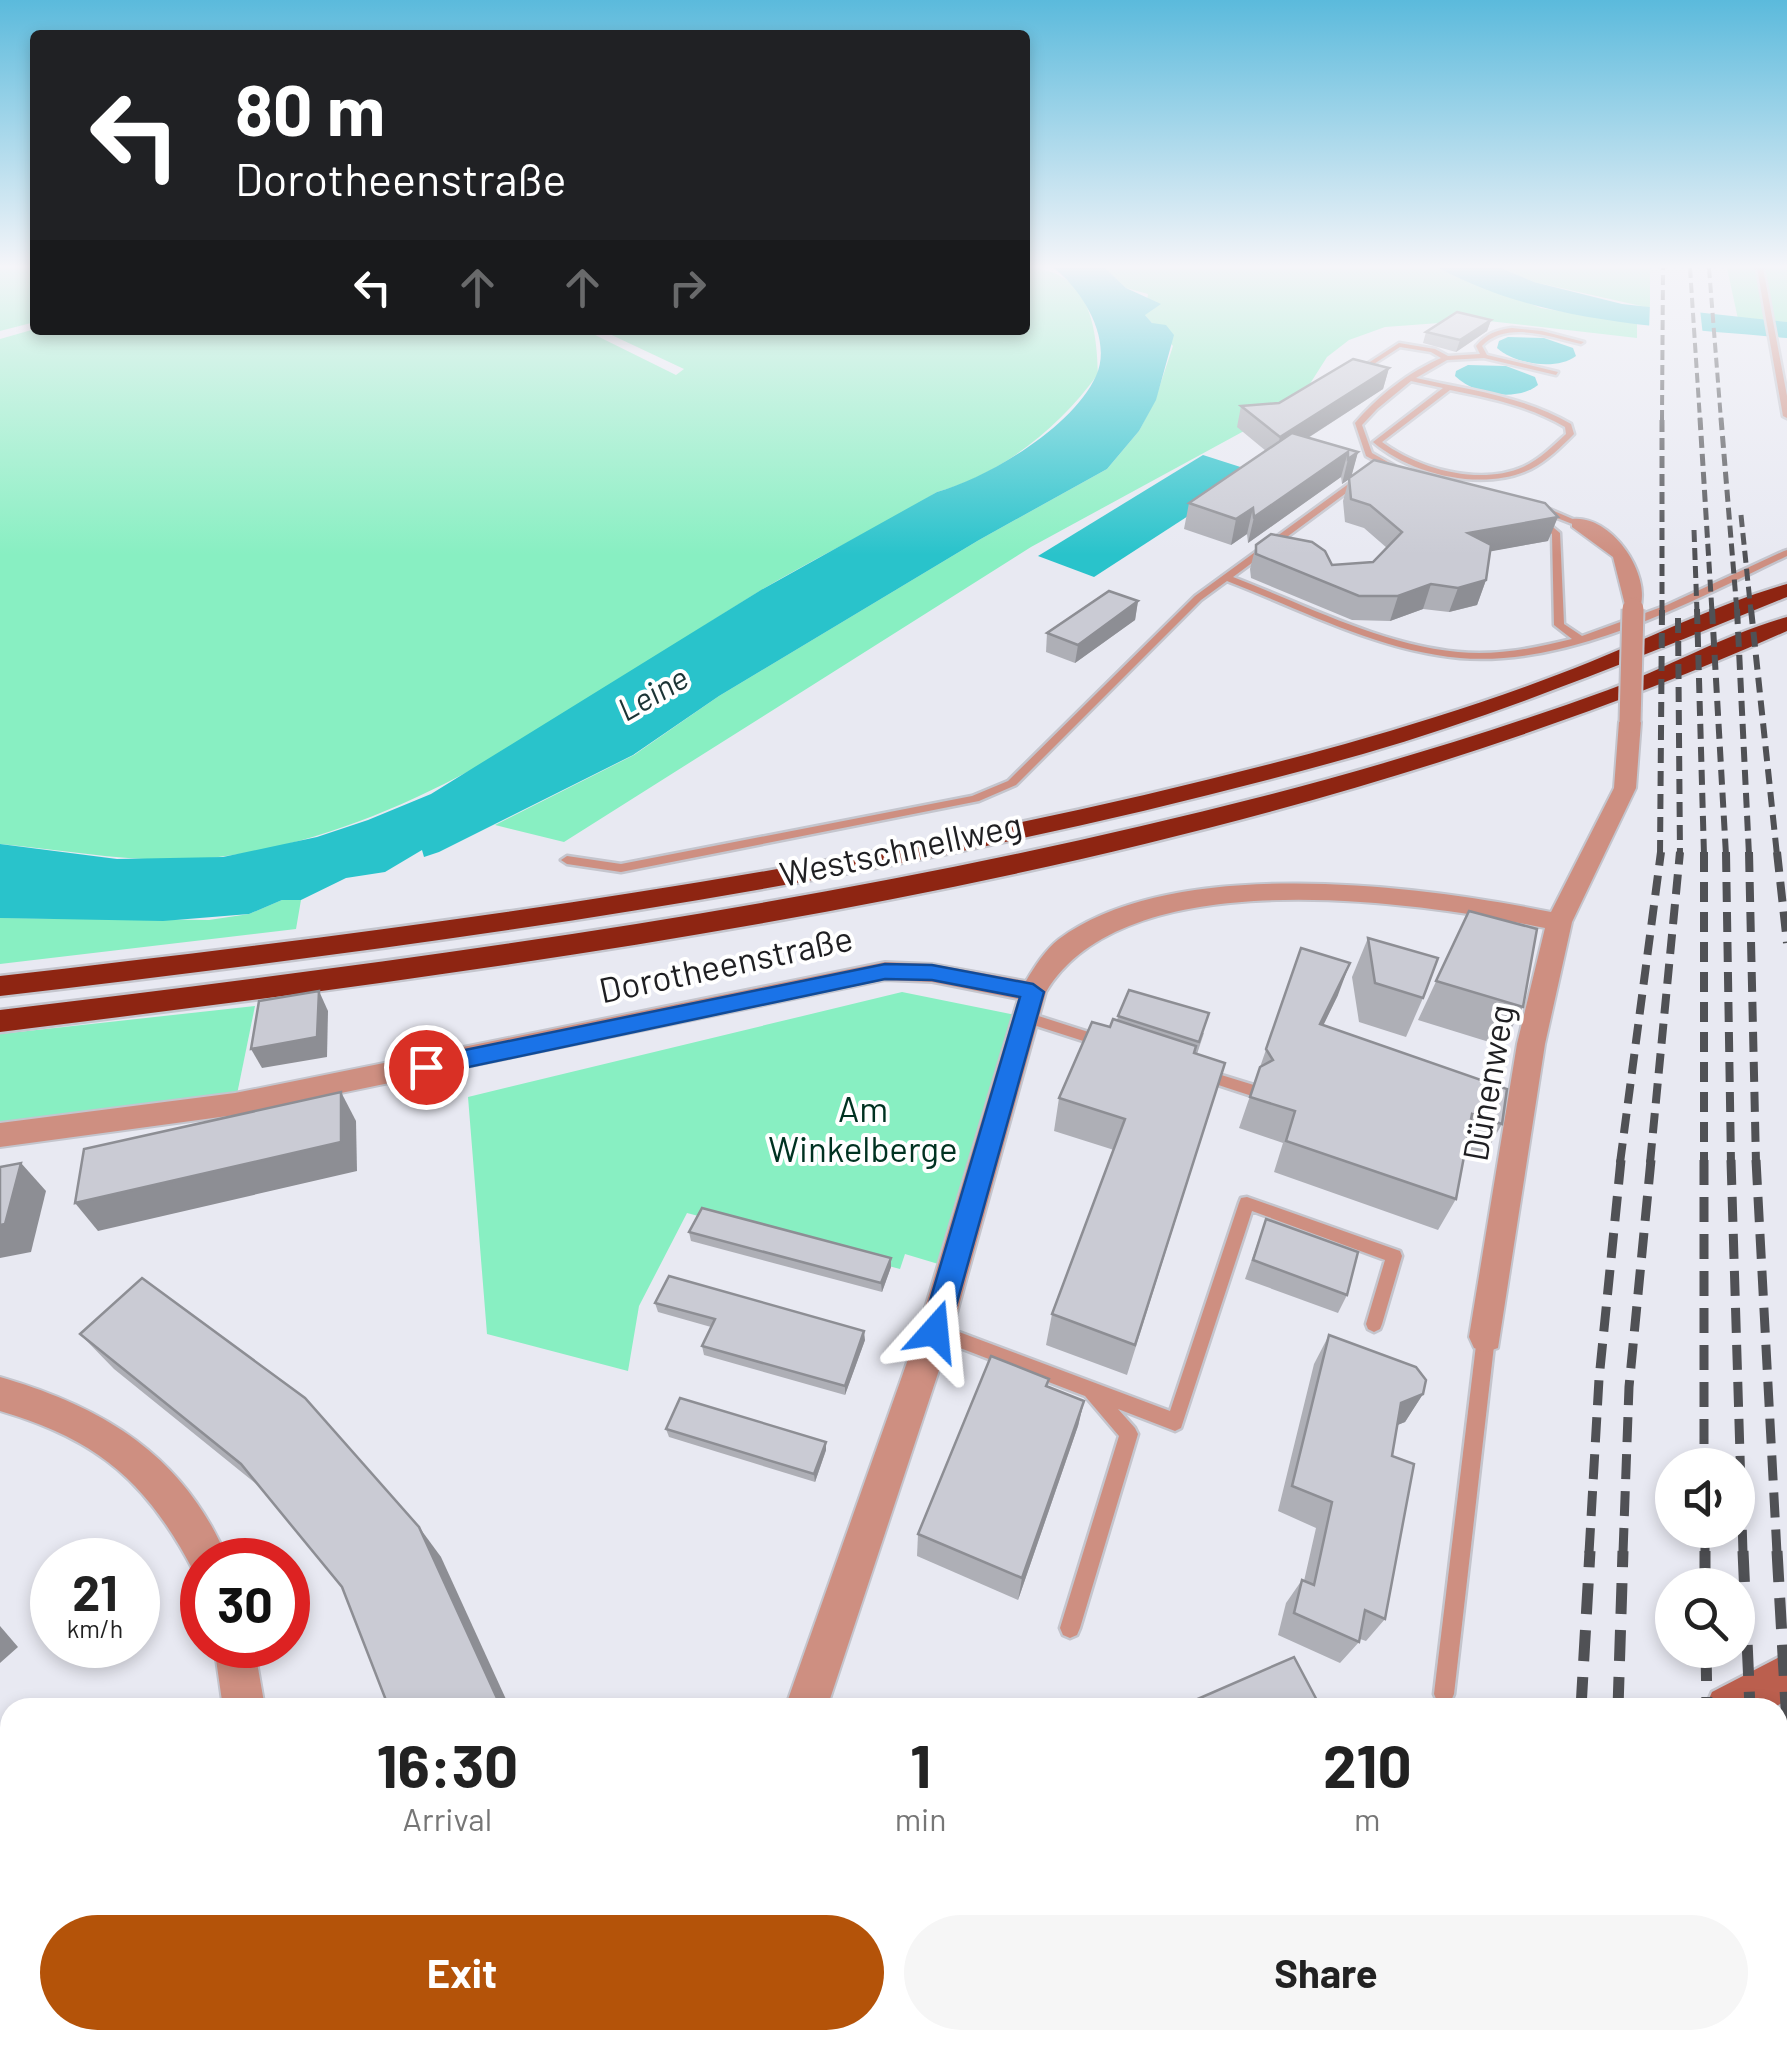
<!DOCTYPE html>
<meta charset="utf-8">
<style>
body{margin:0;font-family:Barlow,sans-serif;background:#f6f6f6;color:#222;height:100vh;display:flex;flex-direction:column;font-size:38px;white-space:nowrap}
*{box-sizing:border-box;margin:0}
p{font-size:32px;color:#767676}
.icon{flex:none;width:55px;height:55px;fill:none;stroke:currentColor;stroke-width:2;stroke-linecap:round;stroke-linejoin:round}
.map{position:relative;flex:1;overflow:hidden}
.details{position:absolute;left:0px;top:1698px;width:1788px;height:352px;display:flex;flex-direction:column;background:#fff;border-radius:30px 30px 0 0;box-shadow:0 5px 15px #0003}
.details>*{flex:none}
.banner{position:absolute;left:30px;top:30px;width:1000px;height:305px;border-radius:10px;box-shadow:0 5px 15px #0003;background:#202124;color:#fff;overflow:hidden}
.controls{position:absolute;left:1655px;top:1448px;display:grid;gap:20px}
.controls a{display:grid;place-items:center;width:100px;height:100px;border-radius:50%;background:#fff;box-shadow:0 5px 15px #0003;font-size:50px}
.speed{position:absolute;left:30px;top:1538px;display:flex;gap:20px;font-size:50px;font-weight:700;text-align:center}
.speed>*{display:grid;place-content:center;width:130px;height:130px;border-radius:50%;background:#fff;box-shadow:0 5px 15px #0003;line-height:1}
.speed small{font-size:25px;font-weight:400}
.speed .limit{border:15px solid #d22;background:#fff;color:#111}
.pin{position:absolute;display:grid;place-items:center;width:85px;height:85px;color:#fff;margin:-42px;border:5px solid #fff;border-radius:50%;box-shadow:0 2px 10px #0007}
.me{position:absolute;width:110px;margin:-55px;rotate:18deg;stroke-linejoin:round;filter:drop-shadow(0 0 8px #0008)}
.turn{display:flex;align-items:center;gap:35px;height:210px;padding:0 40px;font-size:45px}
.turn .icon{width:130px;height:130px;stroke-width:2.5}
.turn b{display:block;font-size:70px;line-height:85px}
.lanes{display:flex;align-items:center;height:95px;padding:0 40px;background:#0003;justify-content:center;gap:50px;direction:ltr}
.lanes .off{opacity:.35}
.eta{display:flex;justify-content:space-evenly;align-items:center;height:170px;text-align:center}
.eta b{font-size:60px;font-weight:700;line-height:70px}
.cta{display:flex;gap:20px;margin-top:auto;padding:20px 40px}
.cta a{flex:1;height:115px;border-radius:60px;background:#b45309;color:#fff;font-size:40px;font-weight:700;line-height:115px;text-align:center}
.cta a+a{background:#f6f6f6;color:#222}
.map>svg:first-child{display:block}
</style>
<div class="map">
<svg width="1787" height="2048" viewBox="0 0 1787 2048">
<rect width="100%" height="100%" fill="#e8e9f2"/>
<g fill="#88efc2">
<path d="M0,268H35V322L0,331Z"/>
<path d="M1025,268C1087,268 1097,322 1098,374C1059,428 1002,474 937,492C879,528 816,557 758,592C591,694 425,828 226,856C150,867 76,851 0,844V339L35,329L585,330L676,375L684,369L601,330H1025Z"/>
<path d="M1105,268H1439L1541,308L1637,324V338L1480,320L1385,327L1349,340L1327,357L1299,401L1031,547L564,842L495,825L634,755L719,696L979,540L1107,469L1139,431L1155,400L1173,346L1145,315L1148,294L1126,288Z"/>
<path d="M1501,268H1650V308L1534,282Z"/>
<path d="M1727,268H1787V322L1738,319Z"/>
<path d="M282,900H301L296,929L0,964V918L209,920L249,914Z"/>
<path d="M902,992L1026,1017L955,1269L905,1254L900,1269L687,1213L639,1306L628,1371L487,1334L468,1097Z"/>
<path d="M255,1006L235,1104L0,1135V1034Z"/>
</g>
<g fill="#29c3cb">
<path d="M1054,268H1105L1126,288L1161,304L1145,315L1152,323L1166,325L1174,335L1156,400L1139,431L1107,469L979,540L719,696L633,755L439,852L424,857L422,850L385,872L346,878L301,900H282L249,914L163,921L0,918V844L117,859L223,857L317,837L368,820L431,794L761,590L937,492C988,478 1073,427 1096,376C1113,339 1082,290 1054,268Z"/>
<path d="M1439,268H1501L1534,282L1622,304L1787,322V338C1670,327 1544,325 1439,268Z"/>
<path d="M1508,337L1544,338L1573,348L1576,356C1556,371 1515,364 1497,348L1499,341Z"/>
<path d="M1468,365L1506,366L1535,377L1538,385C1517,402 1474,395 1455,376L1456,371Z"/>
<path d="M1203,455L1256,472L1094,577L1038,556Z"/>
</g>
<path fill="#e8e9f2" d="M1650,303L1700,309L1703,336L1649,330Z"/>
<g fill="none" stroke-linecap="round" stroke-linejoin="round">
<defs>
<g id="lane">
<path d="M1757,268H1763L1787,396V418L1783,416Z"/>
<path d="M1512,328L1542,331L1584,342L1581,344C1550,337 1507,320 1482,346L1487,355L1558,372L1556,375L1484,358L1447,360L1416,378C1469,390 1523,396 1571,424L1574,434C1561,447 1547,461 1531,469C1483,492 1412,475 1373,442L1443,388L1411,381L1377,409L1362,425L1372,453L1395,466L1388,468L1366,456L1355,423C1378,396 1409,372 1441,358L1431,352L1400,347L1360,373H1356V371L1399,343L1435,349L1448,356L1480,354L1476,346C1486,334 1496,330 1512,328ZM1450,390C1490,398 1529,406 1565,427L1566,434C1553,446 1539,460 1523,467C1479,486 1419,469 1382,442Z"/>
<path d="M1358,477L1365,479L1233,577C1306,605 1379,644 1458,652C1497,656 1535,648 1572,639L1554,625L1552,534L1537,523V519H1543L1560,533L1564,624L1582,636L1667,605L1784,551L1787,550V556C1690,602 1571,667 1460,658C1379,651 1302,610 1227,581L1201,600L1016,785L979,801L621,872L567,864L561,860L567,856L621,864L972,796L1008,781L1195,596Z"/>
<path d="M1534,505H1540L1582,523L1575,525L1534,509Z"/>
<path d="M1026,1012L1104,1037L1106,1041L1099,1046L1021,1021L1019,1017Z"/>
<path d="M1205,1070L1257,1086L1259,1090L1257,1094L1252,1096L1200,1079L1198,1075L1200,1071Z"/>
<path d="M1247,1197L1400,1251L1402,1256L1382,1324L1380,1329L1374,1332L1368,1329L1366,1324L1385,1260L1252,1211L1181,1428L1175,1431L1118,1409L1135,1428L1138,1434L1080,1628L1077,1635L1070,1638L1063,1635L1060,1628L1119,1436L1085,1396L929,1336L927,1331L929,1326L935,1323L1170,1411L1239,1203L1241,1198Z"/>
<path d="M1486,1329L1492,1332L1495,1337L1454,1694L1451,1701L1444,1704L1437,1701L1434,1694L1477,1337L1480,1332Z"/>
</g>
<g id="street">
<path d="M1572,519C1611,514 1652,574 1640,609H1626L1613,557L1572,527Z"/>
<path d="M1630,716L1641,722L1636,788L1572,922L1545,1044L1498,1348L1486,1352L1474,1348L1469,1337L1517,1044L1545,928C1416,901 1125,859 1046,992L952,1331L827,1708H785L918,1331L1018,999L932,982L885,980L235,1115L0,1147V1123L235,1093L885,962L932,964L1026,981C1035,966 1045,950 1059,939C1174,854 1419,885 1551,912L1614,788L1619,722Z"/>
<path d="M0,1377C104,1407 185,1456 228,1560H202V1577L195,1574C148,1483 99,1440 0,1411Z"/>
<path d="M214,1645H254L265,1708H223Z"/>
<path d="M10,2028V2040H64L61,2048H0L3,2031Z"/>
<rect x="224" y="2040" width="48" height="8"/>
<path d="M794,2040H842L845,2048H797Z"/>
</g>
<g id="secondary">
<path d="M1787,1653V1700L1773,1708H1705L1712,1692Z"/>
<path d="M1787,1758V1807L1778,1811V1762Z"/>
<path d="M946,2040H1014L1010,2048H942Z"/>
<path d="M1293,2040H1355L1351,2048H1289Z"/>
</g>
<g id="highway">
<path d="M1787,584V597C1647,654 1508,712 1363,754C916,880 460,942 0,996V976C453,924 904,865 1345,744C1426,721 1511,694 1590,662C1654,636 1720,603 1787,584Z"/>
<path d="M1787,617V631C1237,876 594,958 0,1032V1010C424,959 849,903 1264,796C1380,766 1495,731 1608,690C1667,668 1726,634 1787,617Z"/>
</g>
</defs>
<use href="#lane" stroke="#c4c5cd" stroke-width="5"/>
<use href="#street" stroke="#c4c5cd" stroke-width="4"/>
<use href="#secondary" stroke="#c4c5cd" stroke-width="5"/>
<use href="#highway" stroke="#c4c5cd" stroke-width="5"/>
<use href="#lane" fill="#ce8f81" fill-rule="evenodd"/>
<use href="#street" fill="#ce8f81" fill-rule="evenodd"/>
<use href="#secondary" fill="#bb5f4e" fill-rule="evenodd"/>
<use href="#highway" fill="#8e2512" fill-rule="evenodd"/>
<g stroke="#505155" stroke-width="4">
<path d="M1778,1716L1787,1711"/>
<path d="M1778,1765L1787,1760"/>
<path d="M1131,2048L1148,2040"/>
<path d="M1212,2048L1227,2040"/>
</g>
<g stroke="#505155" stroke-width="4" stroke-dasharray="10 5" stroke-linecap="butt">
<path d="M1690,268L1700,420"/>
<path d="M1709,268L1721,420"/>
<path d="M1662,420L1663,268"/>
</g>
<g stroke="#505155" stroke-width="5" stroke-dasharray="12 6" stroke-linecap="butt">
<path d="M1700,418L1712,612"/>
<path d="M1721,418L1737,612"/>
<path d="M1741,515L1751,612"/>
<path d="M1694,530L1697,612"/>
<path d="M1662,612V418"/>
</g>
<g stroke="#505155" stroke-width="6" stroke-dasharray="15 8" stroke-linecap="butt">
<path d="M1697,609L1704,855"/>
<path d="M1712,609L1726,855"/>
<path d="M1737,609L1749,855"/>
<path d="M1751,609L1777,855"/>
<path d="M1678,618L1680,855"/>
<path d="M1660,855L1662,609"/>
</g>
<g stroke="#505155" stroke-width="8" stroke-dasharray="20 10" stroke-linecap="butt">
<path d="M1704,852V1163"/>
<path d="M1726,852L1731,1163"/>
<path d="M1749,852L1756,1163"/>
<path d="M1777,852L1787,943"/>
<path d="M1620,1163L1661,852"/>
<path d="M1650,1163L1680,852"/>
</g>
<g stroke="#505155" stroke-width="9" stroke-dasharray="25 12" stroke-linecap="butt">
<path d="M1704,1160V1465"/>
<path d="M1731,1160L1743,1553"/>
<path d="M1756,1160L1777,1553"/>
<path d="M1705,1530V1553"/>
<path d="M1589,1553L1599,1379L1621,1160"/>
<path d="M1623,1553L1629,1387L1651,1160"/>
</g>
<g stroke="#505155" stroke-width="11" stroke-dasharray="31 16" stroke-linecap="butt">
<path d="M1705,1551V1585"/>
<path d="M1743,1551L1750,1708"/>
<path d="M1777,1551L1787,1724"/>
<path d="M1706,1650L1707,1708"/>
<path d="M1581,1708L1590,1551"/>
<path d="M1618,1708L1623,1551"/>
<path d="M1568,2040V2048"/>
<path d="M1608,2040V2048"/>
<path d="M1711,2040V2048"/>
<path d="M1766,2040V2048"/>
</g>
<defs>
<path id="street-bridge-far1" d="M1633,612V605"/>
<path id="street-bridge" d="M1630,722L1633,609"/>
</defs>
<use href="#street-bridge-far1" stroke="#c4c5cd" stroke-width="19" stroke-linecap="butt"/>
<use href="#street-bridge" stroke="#c4c5cd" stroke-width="25" stroke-linecap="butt"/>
<use href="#street-bridge-far1" stroke="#ce8f81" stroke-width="16"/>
<use href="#street-bridge" stroke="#ce8f81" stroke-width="21"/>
</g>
<g fill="#aeafb6">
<path d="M1491,320L1487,331L1456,352L1423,343L1426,332Z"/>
<path d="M1389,368L1383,389L1308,438L1358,452L1351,476L1548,541L1490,551L1486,580L1477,605L1449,612L1423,609L1390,621L1352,620L1251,578L1250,569L1256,545L1332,565L1373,562L1387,548L1364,528L1345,522L1343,501L1349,479L1342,484L1341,477L1248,543L1247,534L1231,545L1184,529L1189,503L1266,451L1237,427L1241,406L1279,403Z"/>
<path d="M1138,601L1135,620L1075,663L1046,652L1047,633Z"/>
<path d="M1469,911L1523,1007L1502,1046L1418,1020Z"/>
<path d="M1368,938L1423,998L1406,1037L1359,1022L1352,977Z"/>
<path d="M1301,948L1338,995L1323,1025L1502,1124L1484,1156L1465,1150L1456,1199L1438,1230L1274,1172L1283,1143L1239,1128Z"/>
<path d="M1118,1016L1204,1033L1197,1054L1225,1063L1127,1375L1046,1345L1052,1314L1114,1150L1054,1131L1059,1098L1110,1027L1117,1021Z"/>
<path d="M1266,1219L1347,1295L1338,1313L1245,1279Z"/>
<path d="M689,1232L891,1258V1267L882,1292L691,1241Z"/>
<path d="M655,1303L865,1340L845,1395L704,1355L702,1346L711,1327L658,1312Z"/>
<path d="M80,1334L441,1557L342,1587L260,1487L114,1369Z"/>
<path d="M1329,1335L1423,1394L1405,1422L1397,1425L1392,1456L1385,1619L1366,1641L1360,1639L1359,1642L1340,1663L1278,1635L1286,1603L1302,1580L1304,1581L1316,1528L1278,1511L1314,1364Z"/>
<path d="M1047,1386L1084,1401L1078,1426L1018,1600L917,1556L918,1534Z"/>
<path d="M666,1429L826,1442V1450L815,1482L669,1437Z"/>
</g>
<g fill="#8d8e94">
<path d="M1491,320L1487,331L1456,352L1460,340Z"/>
<path d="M1389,368L1383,389L1275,459L1280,437Z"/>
<path d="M1348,452L1341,477L1248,543L1254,517Z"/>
<path d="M1358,452L1351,478L1342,484L1348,459Z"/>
<path d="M1253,508L1247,534L1231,545L1236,519Z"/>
<path d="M1558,517L1548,541L1460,557L1468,533Z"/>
<path d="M1486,580L1477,605L1449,612L1458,588Z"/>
<path d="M1431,584L1423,609L1390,621L1398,596Z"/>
<path d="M1138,601L1135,620L1075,663L1078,645Z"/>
<path d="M1350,963L1338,995L1308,1057L1320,1024Z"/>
<path d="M319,991L328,1011L327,1057L262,1068L251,1049Z"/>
<path d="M341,1092L356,1121L357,1171L98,1231L75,1203Z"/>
<path d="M21,1163L46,1191L31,1252L0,1258V1225Z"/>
<path d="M891,1258V1267L882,1292L881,1283Z"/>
<path d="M864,1331L865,1340L845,1395V1386Z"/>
<path d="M1423,1394L1405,1422L1383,1431L1401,1403Z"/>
<path d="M1084,1401L1078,1426L1018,1600L1022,1578Z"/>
<path d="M826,1442V1450L815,1482L814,1474Z"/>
<path d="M419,1527L441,1557L510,1708H501Z"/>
<path d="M0,1626L18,1647L0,1663Z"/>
<path d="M10,1882V1922L0,1926V1887Z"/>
<path d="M458,2040H535L516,2048L506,2045L501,2048H440Z"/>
</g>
<g fill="#cacbd4" stroke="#8d8e94" stroke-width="2.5">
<path d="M1457,312L1491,320L1460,340L1426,332Z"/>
<path d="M1353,359L1389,368L1280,437L1241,406L1279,403Z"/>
<path d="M1292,433L1358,452L1348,459V452L1254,517L1253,508L1236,519L1189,503Z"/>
<path d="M1374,460L1545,503L1558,517L1468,533L1491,545L1486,580L1458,588L1431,584L1398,596H1359L1256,554V545L1271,534L1312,542L1325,551L1332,565L1373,562L1402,532L1370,505L1351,499L1349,478Z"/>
<path d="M1109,591L1138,601L1078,645L1047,633Z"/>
<path d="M1469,911L1537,929L1523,1007L1436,981Z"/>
<path d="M1368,938L1438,958L1423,998L1375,983Z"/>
<path d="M1301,948L1350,963L1320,1024L1507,1089L1502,1124L1472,1114L1456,1199L1286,1141L1295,1111L1250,1097L1260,1067L1273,1060L1266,1049Z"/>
<path d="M1129,990L1209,1013L1199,1042L1118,1016Z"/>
<path d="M319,991L317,1037L251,1049L259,1001Z"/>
<path d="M1113,1019L1196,1046L1194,1053L1225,1063L1135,1345L1052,1314L1125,1119L1059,1098L1092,1022L1110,1027Z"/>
<path d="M341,1092V1142L75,1203L84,1149Z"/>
<path d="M21,1163L5,1224L0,1225V1167Z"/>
<path d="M702,1208L891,1258L881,1283L689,1232Z"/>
<path d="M1266,1219L1358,1252L1347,1295L1253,1260Z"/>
<path d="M669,1276L864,1331L845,1386L702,1346L715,1319L655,1303Z"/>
<path d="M142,1278L305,1398L419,1527L501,1707L389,1708L342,1587L241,1464L80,1334Z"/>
<path d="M1329,1335L1416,1367L1426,1380L1423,1394L1401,1403L1392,1456L1414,1464L1385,1619L1365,1610L1359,1642L1294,1613L1302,1580L1314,1585L1332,1502L1292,1486Z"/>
<path d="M991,1356L1049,1379L1046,1386L1084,1401L1022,1578L918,1534Z"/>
<path d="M680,1398L826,1442L814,1474L666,1429Z"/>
<path d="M1294,1657L1321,1708H1177Z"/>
<path d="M10,1784V1882L0,1887V1788Z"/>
<path d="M311,2040H458L440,2048H311Z"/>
</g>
<linearGradient id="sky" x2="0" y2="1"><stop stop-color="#5bbadc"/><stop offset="0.48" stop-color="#f5f5f9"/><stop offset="1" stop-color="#f5f5f9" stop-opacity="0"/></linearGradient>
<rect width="1787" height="555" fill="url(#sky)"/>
<path fill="#1a73e8" stroke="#114b97" stroke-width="2.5" d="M885,964L932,965L1033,984L1044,992L949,1331L945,1340L935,1344L925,1340L921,1331L1020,997L932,980L885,979L426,1076L415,1067L426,1058Z"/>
<g text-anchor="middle" stroke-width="8" stroke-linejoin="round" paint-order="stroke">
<g font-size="32" font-style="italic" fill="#1c3435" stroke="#fff">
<text transform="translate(653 694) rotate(-30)" y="11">Leine</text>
</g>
<g font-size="35" fill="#1f1f22" stroke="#fff">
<text transform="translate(901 850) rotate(-12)" y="12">Westschnellweg</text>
<text transform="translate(726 965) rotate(-12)" y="12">Dorotheenstraße</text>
<text transform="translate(1489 1083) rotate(-80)" y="12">Dünenweg</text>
</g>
<g font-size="35" fill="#003221" stroke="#fff">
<text x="863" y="1122">Am<tspan x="863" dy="40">Winkelberge</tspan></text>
</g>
</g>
</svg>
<div class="controls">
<a><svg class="icon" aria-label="sound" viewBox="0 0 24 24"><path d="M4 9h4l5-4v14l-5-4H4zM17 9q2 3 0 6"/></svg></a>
<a><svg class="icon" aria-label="search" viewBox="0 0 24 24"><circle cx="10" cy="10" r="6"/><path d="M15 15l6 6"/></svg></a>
</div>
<div class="speed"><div>21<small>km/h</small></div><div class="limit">30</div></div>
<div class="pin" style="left:426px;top:1067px;background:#d93025"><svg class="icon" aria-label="arrive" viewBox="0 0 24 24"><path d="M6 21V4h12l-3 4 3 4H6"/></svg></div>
<svg class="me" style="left:935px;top:1331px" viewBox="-20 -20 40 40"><path d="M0-17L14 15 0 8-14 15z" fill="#1a73e8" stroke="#fff" stroke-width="4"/></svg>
<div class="banner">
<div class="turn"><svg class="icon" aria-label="left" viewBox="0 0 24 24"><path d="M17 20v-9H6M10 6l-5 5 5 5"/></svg><div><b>80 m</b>Dorotheenstraße</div></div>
<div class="lanes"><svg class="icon" aria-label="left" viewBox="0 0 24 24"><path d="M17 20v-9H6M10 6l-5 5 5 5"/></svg><svg class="icon off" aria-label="ahead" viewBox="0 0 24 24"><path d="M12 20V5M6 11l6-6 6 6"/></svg><svg class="icon off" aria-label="ahead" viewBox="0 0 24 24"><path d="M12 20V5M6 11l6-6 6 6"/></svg><svg class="icon off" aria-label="right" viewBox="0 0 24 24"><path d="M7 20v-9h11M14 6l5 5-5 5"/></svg></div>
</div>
<section class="details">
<div class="eta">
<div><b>16:30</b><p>Arrival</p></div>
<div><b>1</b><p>min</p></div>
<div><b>210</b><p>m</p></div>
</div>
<div class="cta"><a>Exit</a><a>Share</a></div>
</section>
</div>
